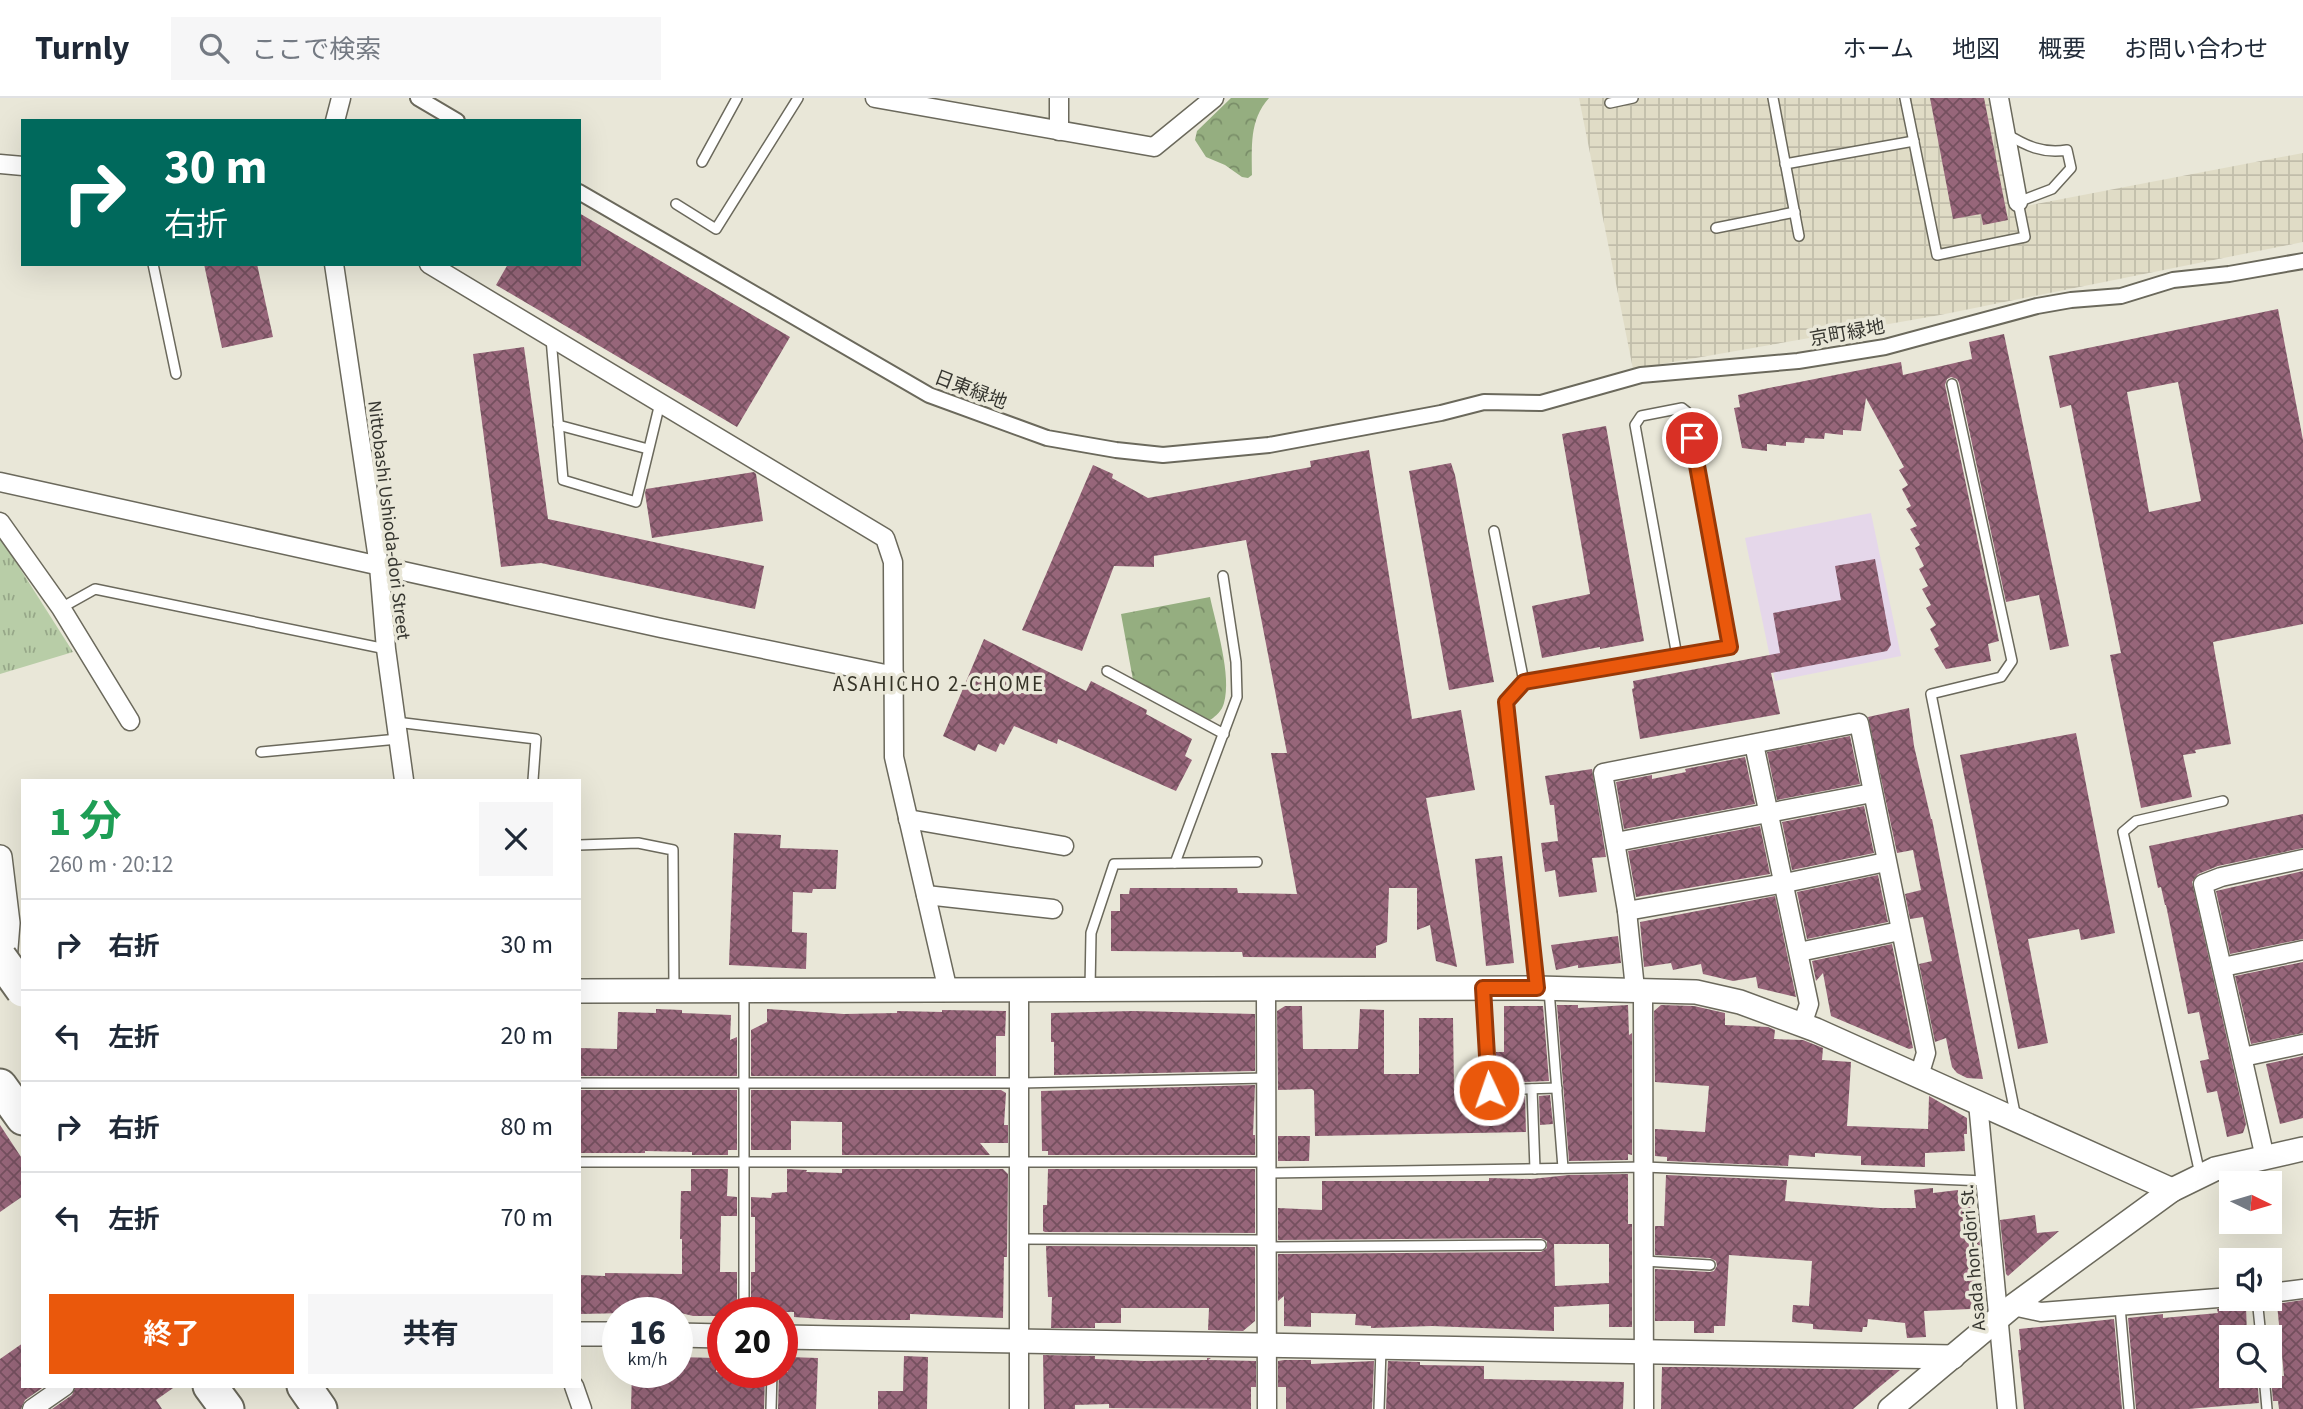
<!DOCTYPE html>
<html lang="ja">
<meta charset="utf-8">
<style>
body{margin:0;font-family:"Source Sans 3","Noto Sans JP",sans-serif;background:#f6f6f7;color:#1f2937;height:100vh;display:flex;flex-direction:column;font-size:26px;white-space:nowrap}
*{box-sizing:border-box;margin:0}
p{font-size:23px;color:#747a83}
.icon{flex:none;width:38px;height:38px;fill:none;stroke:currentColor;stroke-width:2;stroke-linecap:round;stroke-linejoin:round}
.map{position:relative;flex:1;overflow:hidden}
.sheet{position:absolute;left:21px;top:681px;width:560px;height:609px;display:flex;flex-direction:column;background:#fff;border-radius:0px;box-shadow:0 7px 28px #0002}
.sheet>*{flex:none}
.banner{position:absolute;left:21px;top:21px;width:560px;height:147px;border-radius:0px;box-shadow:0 7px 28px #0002;background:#00695c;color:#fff;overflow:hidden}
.needle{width:46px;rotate:95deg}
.fabs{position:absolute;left:2219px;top:1073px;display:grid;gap:14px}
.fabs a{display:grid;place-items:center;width:63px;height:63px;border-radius:0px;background:#fff;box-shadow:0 7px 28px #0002;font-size:35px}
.speed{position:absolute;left:602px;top:1199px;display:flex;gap:14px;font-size:35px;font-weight:700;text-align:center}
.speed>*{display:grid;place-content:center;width:91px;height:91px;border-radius:50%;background:#fff;box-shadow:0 7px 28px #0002;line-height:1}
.speed small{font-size:18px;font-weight:400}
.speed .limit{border:10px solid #d22;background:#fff;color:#111}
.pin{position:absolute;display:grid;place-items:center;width:60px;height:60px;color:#fff;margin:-30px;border:4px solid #fff;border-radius:50%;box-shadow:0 2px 7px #0007}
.me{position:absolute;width:77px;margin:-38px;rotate:357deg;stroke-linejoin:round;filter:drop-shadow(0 0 5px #0008)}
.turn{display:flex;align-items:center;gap:24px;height:147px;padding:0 28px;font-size:32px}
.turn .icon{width:91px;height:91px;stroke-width:2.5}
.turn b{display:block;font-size:49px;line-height:60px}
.round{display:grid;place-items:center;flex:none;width:74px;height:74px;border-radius:0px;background:#f6f6f7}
.summary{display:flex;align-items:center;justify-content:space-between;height:119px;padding:0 28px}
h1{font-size:42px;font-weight:700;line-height:52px;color:#1e9e55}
.primary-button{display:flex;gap:14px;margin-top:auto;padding:14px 28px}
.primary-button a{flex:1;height:80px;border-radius:0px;background:#ea580c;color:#fff;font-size:28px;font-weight:700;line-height:80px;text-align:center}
.primary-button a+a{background:#f6f6f7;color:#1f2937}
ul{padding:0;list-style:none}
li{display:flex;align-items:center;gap:21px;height:91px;padding:0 28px;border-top:2px solid #e0e1e3}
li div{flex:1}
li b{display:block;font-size:26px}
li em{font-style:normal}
header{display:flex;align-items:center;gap:42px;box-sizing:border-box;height:98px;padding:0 35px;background:#fff;border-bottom:2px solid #e0e1e3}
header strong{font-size:33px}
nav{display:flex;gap:38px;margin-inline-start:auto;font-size:24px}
.search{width:490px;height:63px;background:#f6f6f7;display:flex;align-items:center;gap:18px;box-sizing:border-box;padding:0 24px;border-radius:0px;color:#747a83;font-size:26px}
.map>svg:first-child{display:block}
</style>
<header>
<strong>Turnly</strong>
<div class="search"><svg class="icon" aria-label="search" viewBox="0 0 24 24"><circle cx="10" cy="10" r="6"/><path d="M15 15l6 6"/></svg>ここで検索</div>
<nav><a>ホーム</a><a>地図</a><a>概要</a><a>お問い合わせ</a></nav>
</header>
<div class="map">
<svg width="2303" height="1311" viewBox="0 0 2303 1311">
<defs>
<pattern id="industrial-grid" width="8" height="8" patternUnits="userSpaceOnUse" patternTransform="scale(1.75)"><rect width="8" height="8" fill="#e0dcc6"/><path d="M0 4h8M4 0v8" fill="none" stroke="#c1bdaa"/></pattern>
<pattern id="forest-crowns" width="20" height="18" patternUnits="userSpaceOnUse" patternTransform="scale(1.75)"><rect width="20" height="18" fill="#95ae80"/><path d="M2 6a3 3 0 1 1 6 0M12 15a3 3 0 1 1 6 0" fill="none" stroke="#7a8e69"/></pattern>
<pattern id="park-tufts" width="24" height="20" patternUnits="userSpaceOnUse" patternTransform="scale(1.75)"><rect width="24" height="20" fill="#b8cda7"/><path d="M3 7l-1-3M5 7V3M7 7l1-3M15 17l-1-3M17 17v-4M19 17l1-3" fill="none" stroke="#96a788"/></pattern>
<pattern id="building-cross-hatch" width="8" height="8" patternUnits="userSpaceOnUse" patternTransform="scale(1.75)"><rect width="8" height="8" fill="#97667a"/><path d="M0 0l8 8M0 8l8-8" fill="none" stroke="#75505f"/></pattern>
</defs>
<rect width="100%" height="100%" fill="#e9e7d8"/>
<path fill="url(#industrial-grid)" d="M1579,0H1988L2010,111L2303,55V144L1940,217L1633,271Z"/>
<path fill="#e5d7ea" d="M1871,415L1901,558L1775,583L1745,440Z"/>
<g fill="url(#forest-crowns)">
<path d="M1231,0H1269C1249,22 1252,49 1252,77L1248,80L1242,79L1225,67L1206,59L1195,42L1197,33Z"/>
<path d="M1210,499C1216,527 1232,578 1224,605C1222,613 1216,618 1210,622L1133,582L1121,516Z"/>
</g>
<path fill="url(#park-tufts)" d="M0,439L73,554L0,576Z"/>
<g fill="url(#building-cross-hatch)" fill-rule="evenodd">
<path d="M1930,0H1984L2008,122L1983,127L1981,116L1953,121Z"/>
<path d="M579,115L790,239L737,329L496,187L508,166H579Z"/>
<path d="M204,166H257L273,239L222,250Z"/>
<path d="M2278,211L2303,342V526L2213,544L2231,646L2195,652L2196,655L2183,657L2192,699L2141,710L2110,557L2121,555L2071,307L2060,310L2049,258ZM2178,284L2201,403L2149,414L2127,294Z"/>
<path d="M2004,236L2069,548L2050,552L2039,497L2006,504L1959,285L1957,281L1951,279L1947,281L1945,287L1999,543L1988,546L1991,563L1946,571L1934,551L1939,548L1930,531L1936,527L1926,510L1931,507L1922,491L1928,488L1919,471L1924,468L1915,450L1920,447L1910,431L1917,428L1906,411L1911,408L1902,391L1908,387L1899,372L1904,369L1866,300L1861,333L1843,332V337L1825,335L1824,341L1805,340L1804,345L1786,344V348L1767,346V353L1742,350L1734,310L1740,309L1738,297L1764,291L1901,264L1903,277L1972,261L1969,244Z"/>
<path d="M524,249L548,421L764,468L755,511L541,465L501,469L473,256Z"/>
<path d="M1606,328L1644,543L1600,551V549L1542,560L1532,508L1590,496L1562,336Z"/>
<path d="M1369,352L1412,621L1461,612L1475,692L1426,700L1457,869L1436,863L1430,827L1417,832V790H1389L1387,844L1376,848V860L1243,859L1242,854L1111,853V813H1120V796H1129L1130,790H1237L1238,795L1297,796L1271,655H1287L1246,442L1154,458V469L1114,468L1082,553L1022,532L1093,367L1113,376L1112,380L1148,400L1311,369L1310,363Z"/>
<path d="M1451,365L1455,377L1494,584L1449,592L1409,373Z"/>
<path d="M754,374L756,376L763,423L652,440L645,395L646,391Z"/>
<path d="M1875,461L1891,547L1887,553L1771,575L1780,616L1640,641L1632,591L1634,590L1633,583L1780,555L1773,515L1841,502L1835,468Z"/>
<path d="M984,541L1086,593L1091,583L1147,612L1146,616L1192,641L1185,658L1192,662L1176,693L1058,641L1057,646L1014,628L1004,647L1000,645L996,654L978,646L975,653L943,638Z"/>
<path d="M1909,610L1914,648L1931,721H1932L1983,981L1967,980L1957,975L1952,969L1946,940L1935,944L1919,866L1932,863L1923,819L1910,821L1905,796L1921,792L1913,752L1897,755L1868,619Z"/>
<path d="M2076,635L2115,835L2081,842L2079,831L2028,841L2048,945L2018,951L1960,657Z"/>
<path d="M1850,638L1860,686L1777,702L1767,654Z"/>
<path d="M1745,659L1755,706L1624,731L1616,684L1652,677V681L1686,674L1685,671Z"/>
<path d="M1592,671L1606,759L1592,760L1597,794L1559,799L1555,772L1545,774L1541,745L1558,743L1554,707H1550L1545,678Z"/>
<path d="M1864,708L1874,755L1792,772L1782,724Z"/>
<path d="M2303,716V750L2218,768L2198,776L2192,784L2246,1026L2243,1035L2227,1039L2217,993L2207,995L2200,963L2209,961L2199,914L2188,916L2166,807H2165L2161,789L2158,790L2149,748Z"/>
<path d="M1760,728L1770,776L1636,799L1628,753Z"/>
<path d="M734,735L781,737L780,750L838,752L836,791H813L812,795L793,794L792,834L807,835L806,871L729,867Z"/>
<path d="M1502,758L1514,865L1486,868L1475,761Z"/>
<path d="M2303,773V841L2230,856L2216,793Z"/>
<path d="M1878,777L1888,824L1807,841L1797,794Z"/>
<path d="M1775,798L1796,899L1758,890L1756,879L1733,883L1703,876L1701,866L1673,872L1671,865L1644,869L1640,824Z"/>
<path d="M1618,838L1621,865L1578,870V867L1556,872L1551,847Z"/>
<path d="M1892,846L1913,950L1909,951L1831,918L1823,875L1816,883L1812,863Z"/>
<path d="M2303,864V935L2251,946L2235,878Z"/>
<path d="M1557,907H1578V910L1628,907L1629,937L1632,935V1057L1628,1056V1062L1569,1063Z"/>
<path d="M1661,907L1694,908L1725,915V927L1768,929L1775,932L1774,941L1803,942L1823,950L1822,962L1851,964L1847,1028L1928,1031L1929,998L1967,1020V1036H1964L1965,1053L1925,1055V1069L1861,1067V1058L1815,1055V1059L1789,1057L1788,1068L1667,1063V1059L1655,1058V1031L1705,1034L1709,988L1655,984L1654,913Z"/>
<path d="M1285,908H1302L1303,951H1358L1360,911L1384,912V976H1419V920H1453L1454,991H1482L1484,996L1489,999L1525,998L1526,1034L1315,1038L1314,993L1312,991L1278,992L1277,913Z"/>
<path d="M1504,908H1543L1549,983L1496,985V954H1504Z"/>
<path d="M656,911L682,912V915L731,917L730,942L737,939V978H579V950L617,951L618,914L656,915Z"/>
<path d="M767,911L844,916L897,915V913L942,914V912L1006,913L1005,938H996V978H751V932L767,924Z"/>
<path d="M1133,913L1255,916V973L1054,977V944H1051V915Z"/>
<path d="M2303,958V1020L2280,1026L2266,966Z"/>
<path d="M1255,987L1253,1037H1255V1057H1048V1053H1042L1041,993Z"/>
<path d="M579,992H737V1052H728V1057H692V1054L645,1053V1055H579Z"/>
<path d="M751,992H1001L1006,995L1004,1027H1008V1045H980L990,1057H842V1024L791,1023V1052H751Z"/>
<path d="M1550,997L1553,1026L1540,1027L1539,998Z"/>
<path d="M0,1027L23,1062V1098L0,1114Z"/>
<path d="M1278,1038H1310L1309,1063H1278Z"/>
<path d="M691,1071H728L727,1098L737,1099V1118H721L720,1174H737V1214H723V1218H693L677,1214L579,1216V1177L605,1178V1175L682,1176V1141H680L681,1093H691Z"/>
<path d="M787,1071L807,1072L806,1074L842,1075V1071H1003L1008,1076L1007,1159H1004L1003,1220L910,1216V1222H835L794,1219V1214H751V1174H755V1119H751V1099L771,1100L772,1095L787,1094Z"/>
<path d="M1048,1071H1255V1135L1045,1134L1043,1133V1107H1047Z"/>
<path d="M1628,1076V1126H1632V1229H1609V1206L1554,1209V1233L1432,1228L1371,1230V1228L1355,1227L1356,1216L1311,1215V1229L1284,1228V1198L1278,1203V1156L1541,1154L1547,1150V1143L1541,1140L1278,1142V1110L1322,1112V1083H1489V1080L1531,1081L1569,1077ZM1554,1146H1609V1185L1555,1188Z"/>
<path d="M1666,1077L1787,1082L1785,1103L1880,1110H1916L1914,1092L1933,1090V1095L1958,1092L1959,1103L1973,1102L1974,1125H1978L1980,1149L1977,1146L1979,1202L1970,1211L1924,1213L1926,1239L1907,1240L1905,1225L1868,1221L1867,1229H1863L1862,1234L1813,1231V1226L1792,1224L1793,1207L1809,1208L1812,1163L1729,1157L1725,1228H1714V1235H1694V1223H1655V1171L1710,1174L1714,1173L1717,1168L1716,1163L1710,1160L1655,1157V1128H1664Z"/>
<path d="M2035,1117L2037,1135L2059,1133L2008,1178L2006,1176L2000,1122Z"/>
<path d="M1046,1148L1255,1149V1223L1243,1233L1208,1232L1209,1210H1121V1225H1095V1230H1051L1052,1199H1048Z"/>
<path d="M2303,1202V1311H2279L2278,1303H2273L2271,1278H2284L2277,1206Z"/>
<path d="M2246,1208L2247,1238L2231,1239V1279L2257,1278L2259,1305L2188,1311H2136L2128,1220L2163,1216V1220L2218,1215L2217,1211Z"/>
<path d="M2114,1221L2122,1311H2024L2018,1252H2021L2019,1231Z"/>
<path d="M23,1245V1288H45L25,1302L21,1311H0V1261Z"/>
<path d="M1043,1257L1095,1258V1261L1144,1263L1207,1262V1260H1211L1208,1262L1256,1263V1289H1251V1311L1109,1310V1306L1075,1307V1311H1044Z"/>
<path d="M904,1258L928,1259L927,1311H878V1293H903Z"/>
<path d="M677,1259L716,1260V1274H765L764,1311H631L632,1274H677Z"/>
<path d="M788,1259L818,1260L816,1311H778L779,1274H788Z"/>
<path d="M1284,1262H1311V1266L1374,1263L1372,1311H1286V1289H1278V1263Z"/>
<path d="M1388,1263L1420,1264V1267L1484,1268V1281L1624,1284L1623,1311H1386Z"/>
<path d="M1662,1269H1703L1900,1272L1853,1311H1661Z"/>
<path d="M76,1288H176L156,1302L162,1311H52L72,1297Z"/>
</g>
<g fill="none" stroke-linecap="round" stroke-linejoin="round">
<defs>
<g id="service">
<path d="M1773,0L1799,138"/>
<path d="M1905,0L1937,157L2025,139L2018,104L2052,91L2071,70L2067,52C2043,56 2026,48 2005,35"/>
<path d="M1610,5L1633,0"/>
<path d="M702,64L737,0"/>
<path d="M1785,66L1914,43"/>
<path d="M676,106L716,131L798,0"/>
<path d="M1716,130L1795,114"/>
<path d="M153,166L176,276"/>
<path d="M551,240L563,382L636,404L660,305"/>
<path d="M1952,286L2012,563L2001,579L1931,596L2016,1020"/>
<path d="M558,327L648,351"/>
<path d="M1494,433L1524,584"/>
<path d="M61,510L95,491L386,551"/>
<path d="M1107,573L1224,636"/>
<path d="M396,624L536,641L533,682"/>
<path d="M261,654L398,641"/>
<path d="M579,747L638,745L673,752L674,890"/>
<path d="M1175,765L1237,599L1236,564L1223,478"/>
<path d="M1536,888L1506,604L1524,584L1730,549L1687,314L1682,310L1641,318L1635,327L1677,558"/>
<path d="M1483,890L1489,992L1557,990"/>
<path d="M1090,891L1091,835L1114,766L1257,764"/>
<path d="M1549,892L1563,1070"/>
<path d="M579,985H1019L1267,980"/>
<path d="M1532,991L1535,1071"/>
<path d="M579,1064H1267"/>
<path d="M1267,1075L1644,1069L1985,1083"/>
<path d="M2200,1076L2123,734L2136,723L2223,703"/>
<path d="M1019,1141L1267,1142"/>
<path d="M1266,1149L1541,1147"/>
<path d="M1644,1163L1710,1167"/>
<path d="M2257,1200L2261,1239"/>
<path d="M2120,1209L2129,1311"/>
<path d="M744,1214V895"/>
<path d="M2264,1278L2267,1311"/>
<path d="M771,1311L772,1274"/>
<path d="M1379,1311L1381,1251"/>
</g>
<g id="pedestrian">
<path d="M418,0L457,23"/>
<path d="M579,94L929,297L1047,340L1116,352L1163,357L1269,347L1441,315L1484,304L1541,305L1641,277L1798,263L1885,249L2037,208L2071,202L2121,198L2173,182L2229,176L2303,163"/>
</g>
<g id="minor">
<path d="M875,0L1154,49L1214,0"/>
<path d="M1999,0L2018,104"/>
<path d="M335,23L341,0"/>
<path d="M1059,33V0"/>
<path d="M0,66L23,68"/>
<path d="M334,166L379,468L386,551L404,682"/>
<path d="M429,166L885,440L893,464L894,659L948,893"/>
<path d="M0,384L661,530L895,578"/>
<path d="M0,424L61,510L130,623"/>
<path d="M1754,646L1809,906L1802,927"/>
<path d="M908,721L1064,748"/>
<path d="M1616,744L1872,695"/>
<path d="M926,797L1053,811"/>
<path d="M1627,813L1785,785L1886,764"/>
<path d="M1799,854L1900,833"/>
<path d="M2223,869L2303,852"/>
<path d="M1266,890L1267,1311"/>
<path d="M1635,891L1627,813L1603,675L1859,625L1926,955L1919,978"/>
<path d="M1643,891L1644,1311"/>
<path d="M1019,893V1311"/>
<path d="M2243,959L2303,946"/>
<path d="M1978,1005L2007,1311"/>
<path d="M2265,1060L2203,786L2221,779L2303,761"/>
<path d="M2270,1195L2303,1191"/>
<path d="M2013,1208L2041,1214L2231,1199"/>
<path d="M574,1288L582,1311"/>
<path d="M32,1311L65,1288"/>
</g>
<g id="tertiary">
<path d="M0,759L8,825L4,875"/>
<path d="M579,893L1537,890L1696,894L1740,904L1816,932L2172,1092"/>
<path d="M579,1236H618"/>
<path d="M677,1237L723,1238"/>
<path d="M782,1239L1953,1259"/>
<path d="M1890,1311L2013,1208L2172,1092L2215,1071L2303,1051"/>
</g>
<g id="motorway">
<path d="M0,988L23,1020"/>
<path d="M210,1288L227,1311"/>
<path d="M304,1288L320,1311"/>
</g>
</defs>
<use href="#service" stroke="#6b695c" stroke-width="12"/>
<use href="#pedestrian" stroke="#6b695c" stroke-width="18"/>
<use href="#minor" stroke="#6b695c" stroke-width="21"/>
<use href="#tertiary" stroke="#6b695c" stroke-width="26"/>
<use href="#motorway" stroke="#6b695c" stroke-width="37"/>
<use href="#service" stroke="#fff" stroke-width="9"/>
<use href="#pedestrian" stroke="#fff" stroke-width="14"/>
<use href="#minor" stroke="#fff" stroke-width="18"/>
<use href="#tertiary" stroke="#fff" stroke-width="23"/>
<use href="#motorway" stroke="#fff" stroke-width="33"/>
<defs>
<path id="motorway-bridge" d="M0,860L23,892"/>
</defs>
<use href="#motorway-bridge" stroke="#6b695c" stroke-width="37" stroke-linecap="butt"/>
<use href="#motorway-bridge" stroke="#fff" stroke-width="33"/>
</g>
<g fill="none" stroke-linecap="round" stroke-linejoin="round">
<defs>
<path id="route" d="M1489,992L1483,890H1537L1506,604L1524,584L1730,549L1692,340"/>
</defs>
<use href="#route" stroke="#983908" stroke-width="18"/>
<use href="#route" stroke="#ea580c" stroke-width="12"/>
</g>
<g text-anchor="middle" stroke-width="7" stroke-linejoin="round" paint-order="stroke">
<g font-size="19" fill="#363630" stroke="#e9e7d8">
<text transform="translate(1847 234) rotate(-10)" y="7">京町緑地</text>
<text transform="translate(971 291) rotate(21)" y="7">日東緑地</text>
<text transform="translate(390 422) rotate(83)" y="7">Nittobashi Ushioda-dori Street</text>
<text transform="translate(1972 1160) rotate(-95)" y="7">Asada hon-dōri St.</text>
</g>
<g font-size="21" letter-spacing="2" fill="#353327" stroke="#e9e7d8">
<text x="939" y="593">ASAHICHO 2-CHOME</text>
</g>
</g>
</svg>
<div class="fabs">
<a><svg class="needle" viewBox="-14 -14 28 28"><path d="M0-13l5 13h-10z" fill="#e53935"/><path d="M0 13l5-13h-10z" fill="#747a83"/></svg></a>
<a><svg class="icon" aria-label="sound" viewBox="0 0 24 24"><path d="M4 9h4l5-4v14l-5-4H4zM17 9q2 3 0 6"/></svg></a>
<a><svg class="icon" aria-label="search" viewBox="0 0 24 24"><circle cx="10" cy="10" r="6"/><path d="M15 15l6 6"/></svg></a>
</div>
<div class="speed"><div>16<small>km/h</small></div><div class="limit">20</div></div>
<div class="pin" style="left:1692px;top:340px;background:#d93025"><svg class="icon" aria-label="arrive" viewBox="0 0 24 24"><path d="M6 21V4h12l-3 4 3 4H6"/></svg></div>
<svg class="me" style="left:1489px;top:992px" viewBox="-20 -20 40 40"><circle r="17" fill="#ea580c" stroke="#fff" stroke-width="3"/><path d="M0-11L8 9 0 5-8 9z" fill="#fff"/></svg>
<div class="banner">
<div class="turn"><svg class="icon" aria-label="right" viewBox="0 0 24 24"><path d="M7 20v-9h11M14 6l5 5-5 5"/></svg><div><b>30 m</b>右折</div></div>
</div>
<section class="sheet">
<div class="summary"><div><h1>1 分</h1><p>260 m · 20:12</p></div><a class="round"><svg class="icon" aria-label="close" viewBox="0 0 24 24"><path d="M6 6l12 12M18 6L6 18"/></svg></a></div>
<ul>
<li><svg class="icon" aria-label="right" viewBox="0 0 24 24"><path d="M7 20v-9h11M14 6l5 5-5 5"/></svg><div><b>右折</b></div><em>30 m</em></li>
<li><svg class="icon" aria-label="left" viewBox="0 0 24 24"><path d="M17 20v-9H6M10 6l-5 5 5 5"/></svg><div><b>左折</b></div><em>20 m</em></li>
<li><svg class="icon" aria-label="right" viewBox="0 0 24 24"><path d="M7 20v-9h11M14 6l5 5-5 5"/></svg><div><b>右折</b></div><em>80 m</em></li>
<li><svg class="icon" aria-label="left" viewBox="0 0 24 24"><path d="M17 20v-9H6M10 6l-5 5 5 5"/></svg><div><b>左折</b></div><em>70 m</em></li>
</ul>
<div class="primary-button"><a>終了</a><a>共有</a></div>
</section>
</div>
